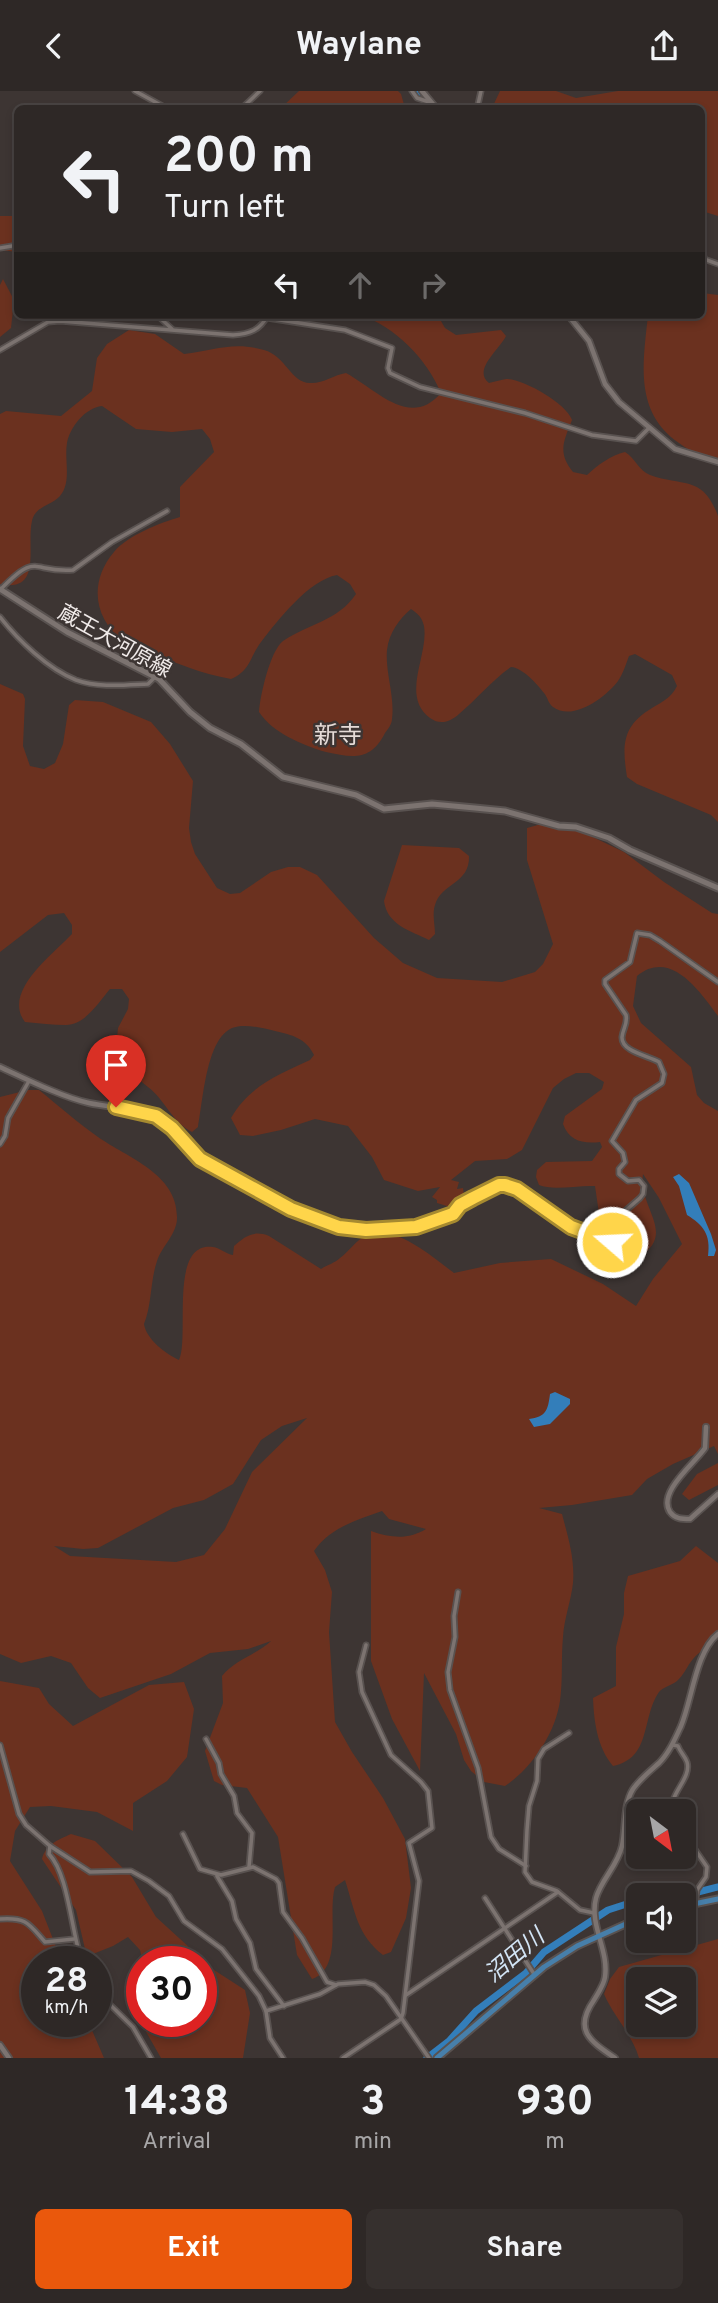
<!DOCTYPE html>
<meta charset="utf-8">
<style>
body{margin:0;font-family:Overpass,"Noto Sans JP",sans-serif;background:#36302e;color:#f1f3f6;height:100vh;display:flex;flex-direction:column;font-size:26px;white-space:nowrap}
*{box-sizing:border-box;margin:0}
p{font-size:23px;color:#a7a6a7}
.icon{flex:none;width:38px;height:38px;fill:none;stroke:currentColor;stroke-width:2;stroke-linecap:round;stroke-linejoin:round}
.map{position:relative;height:1967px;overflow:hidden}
.details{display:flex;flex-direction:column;background:#2e2826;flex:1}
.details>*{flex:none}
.hud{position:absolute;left:14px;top:14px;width:691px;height:214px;border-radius:10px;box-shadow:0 4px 10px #0003,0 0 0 2px #494443;background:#2e2826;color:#f1f3f6;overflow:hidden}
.needle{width:46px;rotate:148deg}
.fabs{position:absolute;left:626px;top:1708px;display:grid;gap:14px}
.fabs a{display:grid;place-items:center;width:70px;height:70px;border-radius:10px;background:#2e2826;box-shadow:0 4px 10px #0003,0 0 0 2px #494443;font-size:35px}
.speed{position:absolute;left:21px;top:1855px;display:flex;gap:14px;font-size:35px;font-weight:700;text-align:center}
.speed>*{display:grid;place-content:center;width:91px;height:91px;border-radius:50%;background:#2e2826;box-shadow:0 4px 10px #0003,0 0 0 2px #494443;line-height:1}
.speed small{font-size:18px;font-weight:400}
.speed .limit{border:10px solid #d22;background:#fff;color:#111}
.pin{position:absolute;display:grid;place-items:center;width:60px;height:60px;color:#fff;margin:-72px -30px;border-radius:50% 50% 50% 0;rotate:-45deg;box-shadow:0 0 7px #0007}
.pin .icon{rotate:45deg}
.me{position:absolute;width:77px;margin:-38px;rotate:289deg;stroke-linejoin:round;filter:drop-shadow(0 0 5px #0008)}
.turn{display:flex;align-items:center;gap:24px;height:147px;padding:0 35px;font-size:32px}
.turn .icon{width:91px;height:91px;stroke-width:2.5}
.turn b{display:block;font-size:49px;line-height:60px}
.lanes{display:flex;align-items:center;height:66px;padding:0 35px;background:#0003;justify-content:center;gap:35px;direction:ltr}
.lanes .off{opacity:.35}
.eta{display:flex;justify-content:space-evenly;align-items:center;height:119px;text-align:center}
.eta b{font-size:42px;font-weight:700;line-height:49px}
.cta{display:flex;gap:14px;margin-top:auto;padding:14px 35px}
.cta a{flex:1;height:80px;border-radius:10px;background:#ea580c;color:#fff;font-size:28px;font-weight:700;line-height:80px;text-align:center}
.cta a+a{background:#36302e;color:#f1f3f6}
header{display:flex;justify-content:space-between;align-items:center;height:91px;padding:0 35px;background:#2e2826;font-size:32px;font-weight:700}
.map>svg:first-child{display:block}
</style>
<header><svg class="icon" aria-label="back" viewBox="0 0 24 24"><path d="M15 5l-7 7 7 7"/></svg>Waylane<svg class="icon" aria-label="share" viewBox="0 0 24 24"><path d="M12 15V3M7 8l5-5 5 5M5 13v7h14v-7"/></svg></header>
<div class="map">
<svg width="718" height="1967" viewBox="0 0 718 1967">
<rect width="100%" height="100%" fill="#3d3533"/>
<g fill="#6b311f" fill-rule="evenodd">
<path d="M299,0H398L401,3L405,17H281Z"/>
<path d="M500,0H556L576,7L618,0H718V125L702,120V18L492,17Z"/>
<path d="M0,125H17V161L0,159Z"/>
<path d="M3,188L14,209L11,237L0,246V194Z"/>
<path d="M702,202L718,204V369C703,368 691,361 679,352C634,321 643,272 648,224H702Z"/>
<path d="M361,224H455L441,230L445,237L456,244L501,239L506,245C500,258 472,279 489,292C494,291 500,289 506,288C523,288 566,312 572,329C564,350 557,361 573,381L587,384C598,374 611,364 625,361C635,367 639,380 650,384C684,396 703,384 718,425V731L711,724L637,693L627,686C622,654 622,635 652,617C662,611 671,607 677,595L672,584L635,563L629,565C626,573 623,583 618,590C606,606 573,631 553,616C548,612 548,607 544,602C537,593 523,577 511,576C492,589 477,608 459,623C451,630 441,635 430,627C400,605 429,564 424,535C422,526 418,523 411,518C399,528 389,542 387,559C385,581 395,605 392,628C392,633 388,638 385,642C371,670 353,667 326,661C302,654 273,642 259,621C260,605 270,560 283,550C308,533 338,530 356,503L350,493L337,484C309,489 278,529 261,551C249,567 251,579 231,588C202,583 176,572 149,561C141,558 131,555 124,550C93,528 89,490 114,461C128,444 160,432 180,426V396L214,361L210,348L202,338L172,341L136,338L102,315C85,317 70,336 67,352C64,369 72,391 60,405C51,415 35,415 32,430C26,455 43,502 0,493V323L6,320L61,325L92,300L97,267L107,253L129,239L155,243L184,263C214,260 232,250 264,259C286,265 291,292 310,292C322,293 334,284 346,282C377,299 410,338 441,302C427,268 395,236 361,224Z"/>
<path d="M0,593L23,603L25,608L23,655L30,675L44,678L55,672L63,653L69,614L75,609L103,611L151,631L170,653L193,690L189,737L191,751L195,763L217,797L230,803L240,802L271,781L288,776H300L317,784L374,847L403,872L437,887L502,891L535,881L543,873L553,853L527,769V737L552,730L574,737L624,761L664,791L712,822L718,823V925C700,901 671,857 637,885L633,915L641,932L691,976L697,1004L704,1012L718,1020V1363L714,1355L673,1373L647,1388L632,1404L572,1414L539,1417L562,1423C568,1446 575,1468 573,1492C571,1510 564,1528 563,1546C561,1567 563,1589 560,1610C555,1643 532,1677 505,1695L484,1691L471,1680L464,1669L456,1643L424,1582L420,1680L392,1628L371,1570V1440C391,1447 408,1449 426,1438L389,1428L382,1420C356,1429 330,1437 314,1460L325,1479L332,1501L329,1541L335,1631L352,1661L383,1707L405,1748L411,1797L406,1827L391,1861L383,1864C357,1844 355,1820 345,1789L335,1796C327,1822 344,1877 312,1888L297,1864L278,1746L247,1697L222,1694L214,1690L205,1660L223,1612L222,1585C235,1569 256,1564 271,1550L248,1558L210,1562L171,1583L100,1607L88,1597L71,1572L51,1565L21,1572L0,1563V1006L28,999H39C59,1015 78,1032 98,1046C128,1067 178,1083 177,1127C177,1143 162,1155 157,1170C150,1191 152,1213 144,1233C146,1248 166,1263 179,1269C190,1246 168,1150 213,1156C220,1157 226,1163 233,1164L234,1155C245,1145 254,1139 269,1145L321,1178C327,1174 335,1172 340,1167C351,1159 354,1150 369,1143C393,1132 436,1168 454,1182L500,1172L551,1168L603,1193L636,1215L653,1188L682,1153L659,1107L643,1083C638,1118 678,1142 638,1167L628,1164L603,1150L595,1095C578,1094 553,1100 539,1094L536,1086L537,1079L546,1071L592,1070L602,1056L600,1051C583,1053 569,1050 563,1033L565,1025L602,998L604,991L589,982H576L564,988L553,997L522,1059L507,1068L475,1070L451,1089L459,1091L457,1098L463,1097L464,1104L450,1116L437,1112V1109L432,1106L440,1096L418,1100L384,1089L372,1066L348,1035L315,1028L281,1039L253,1045L240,1044L231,1027C249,995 278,984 310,969L314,964C306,947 292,944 275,940C262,937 244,932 232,937C206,948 203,1011 198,1036L192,1041C172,1031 165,1009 148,996C133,983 128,984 115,966L118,937L128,918L129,908L122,898H110C99,911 85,934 66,934C53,934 39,932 25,931C2,901 52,864 72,843V834L64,822L48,824L0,861ZM307,1327L252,1381L225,1438L204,1464L176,1471L70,1465L54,1455L83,1458L98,1457L173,1417L204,1409L233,1393L261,1349L282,1335Z"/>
<path d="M402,754L459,757L469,765C470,793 441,792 435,814C432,822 435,834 435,843L429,849C411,840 387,834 384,810Z"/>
<path d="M718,1372V1394L689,1409L682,1403L697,1383Z"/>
<path d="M696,1455L718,1472V1547C710,1554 700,1560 693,1568C687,1575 684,1584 677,1590C672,1594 663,1596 659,1601C641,1627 652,1667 613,1675C597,1656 594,1630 593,1607L616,1595V1556L624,1523V1502L628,1485L680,1470Z"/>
<path d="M0,1590L39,1597L49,1613L73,1635L149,1594L184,1591L194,1618L187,1666L167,1690L133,1712V1740L97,1721L51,1715L30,1716L15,1740L10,1770L42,1820L62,1871H37V1930H88L104,1967H0Z"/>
<path d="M71,1743L95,1750L132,1786L156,1826L214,1879L245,1899L250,1922L243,1967H161L141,1932L142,1918V1930H201V1871H143L140,1859L128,1846L113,1855L93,1863L85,1858L76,1819L42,1768C46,1753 58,1749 71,1743Z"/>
<path d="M718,1848V1967H639C632,1943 614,1926 604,1903L610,1888L619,1876ZM639,1888H684V1934H639Z"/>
</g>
<g fill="#337eba">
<path d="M679,1083L689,1092L711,1143L716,1159L714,1165H708C711,1143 703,1134 687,1124L679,1095L673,1086Z"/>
<path d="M555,1301L570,1308V1313L550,1333L534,1336L529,1328C546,1326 548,1319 550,1303Z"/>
</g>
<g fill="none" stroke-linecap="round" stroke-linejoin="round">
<path stroke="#337eba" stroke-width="2" d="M417,0L426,18"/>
<g stroke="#337eba" stroke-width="7">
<path d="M652,1804L694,1802L718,1796"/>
<path d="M427,1967L449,1950L476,1920L526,1882L544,1861L608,1819L639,1809"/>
</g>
<defs>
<g id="minor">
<path d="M135,0L168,18"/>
<path d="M412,0L417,7L429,11"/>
<path d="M241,18L260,0"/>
<path d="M477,18L481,0"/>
<path d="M702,150L704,168L718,173"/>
<path d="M0,157L18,154"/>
<path d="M157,224L172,238"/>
<path d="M267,227L345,239L392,257L388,277L390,282L420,296L525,322L592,344L636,350L649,337"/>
<path d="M0,259L48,231L60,230L233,244C250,243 260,239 268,224"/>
<path d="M1,498C38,460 31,482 73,479L112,451L167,420"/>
<path d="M0,526C18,549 48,578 76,589C98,597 125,594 148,593L155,586"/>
<path d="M0,1053L5,1045L8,1027L29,990"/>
<path d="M437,1129L452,1123L460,1114L473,1106L499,1094H505L517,1098L571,1136L612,1151L628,1167H634L637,1163L636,1154L616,1128L640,1107L643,1103L644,1095L639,1089L628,1090L619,1083V1078L625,1071L623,1062L612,1050L636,1009L662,992L664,983L659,971C650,965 621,961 622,946C623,937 628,933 626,924L605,893V889L630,871L637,842L650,844L660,850L718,891"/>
<path d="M458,1501L454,1525L455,1546L448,1581L450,1599L478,1677L491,1746L499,1758L526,1775"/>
<path d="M569,1642L544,1658L538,1668L537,1690L529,1715L527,1739L525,1781L532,1791L557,1800L580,1819L594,1822"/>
<path d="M206,1648L219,1672L221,1683L234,1705L237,1722L252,1742L249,1776"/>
<path d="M0,1654L19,1723L26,1734L50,1755L90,1781L131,1780L149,1790L169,1805L184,1830L222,1858L259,1905L266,1920L270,1947L283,1967"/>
<path d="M673,1654L678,1655C680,1661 685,1665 687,1671C692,1688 668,1703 673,1720"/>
<path d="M684,1730L691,1736L694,1757L707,1776L706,1786L697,1799L695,1813"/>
<path d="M183,1743L200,1778L221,1784L253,1776L276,1788L279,1792L283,1821L302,1847L327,1891L336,1894"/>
<path d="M50,1755L49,1763C69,1784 71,1841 82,1871"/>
<path d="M217,1785L232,1810L236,1828L250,1852L256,1878L284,1915"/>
<path d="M485,1807L534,1883"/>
<path d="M0,1828C27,1826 29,1833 45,1851L74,1848"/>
<path d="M96,1900L133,1936L151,1967"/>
<path d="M406,1904L558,1801"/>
<path d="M266,1920L320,1903L338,1893L365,1891L374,1894L386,1905L429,1967"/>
<path d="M343,1967L401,1928L403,1922L419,1790L409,1752L432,1737L428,1700L421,1691L391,1664L362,1601L359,1581L366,1554"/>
</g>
<g id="tertiary">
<path d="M422,0L437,18"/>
<path d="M568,224L589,250L605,293L619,311L675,358L718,371"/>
<path d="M0,976C26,988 62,1006 89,1012C111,1017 137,1015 157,1026C175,1035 183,1055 199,1067C215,1078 233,1086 250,1095C312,1130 366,1155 437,1129"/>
<path d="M706,1336L705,1357C695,1372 657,1401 670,1421C675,1428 682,1428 690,1428L718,1403"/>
<path d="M0,1954L9,1967"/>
<path d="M615,1967C590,1950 573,1939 594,1909C598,1902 604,1894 605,1886C609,1859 589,1834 596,1807C601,1789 618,1774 622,1755C626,1737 623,1714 633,1698C640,1688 650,1680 659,1672C669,1662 675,1648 681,1635C692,1609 696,1560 718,1543"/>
</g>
<path id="secondary" d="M0,498L67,541L159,588L190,621L210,637L241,653L283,686L356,704L384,718L432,713L475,717L505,720L559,735L576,736L609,747L630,759L718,797"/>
<g id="primary">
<path d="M684,1815L718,1808"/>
<path d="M437,1967L544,1876L577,1855L639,1827"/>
</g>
</defs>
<use href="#minor" stroke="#595250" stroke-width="7"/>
<use href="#tertiary" stroke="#595250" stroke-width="8"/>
<use href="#secondary" stroke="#595250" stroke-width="9"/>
<use href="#primary" stroke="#595250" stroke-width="9"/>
<use href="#minor" stroke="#7c7370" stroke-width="3.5"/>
<use href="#tertiary" stroke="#7c7370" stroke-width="4.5"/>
<use href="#secondary" stroke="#7c7370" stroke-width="5"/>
<use href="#primary" stroke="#477faa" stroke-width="5"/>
</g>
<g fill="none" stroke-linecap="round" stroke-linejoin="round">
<defs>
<path id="route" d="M116,1016L156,1025L172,1037L200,1068L291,1118L339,1136L366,1139L416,1136L453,1123L460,1114L473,1107L499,1094H505L517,1098L571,1136L612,1151"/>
</defs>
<use href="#route" stroke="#a68a30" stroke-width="18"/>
<use href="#route" stroke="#ffd54a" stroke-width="12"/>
</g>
<g text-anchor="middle" stroke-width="5" stroke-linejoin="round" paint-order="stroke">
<g font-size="21" fill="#f0eae9" stroke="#3d3533">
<text transform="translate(115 550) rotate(29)" y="7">蔵王大河原線</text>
</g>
<g font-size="23" font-style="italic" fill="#d3e5f6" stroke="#3d3533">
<text transform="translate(514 1864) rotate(-40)" y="8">沼田川</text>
</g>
<g font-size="24" fill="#e5dbd7" stroke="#3d3533">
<text x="338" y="652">新寺</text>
</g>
</g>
</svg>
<div class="fabs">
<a><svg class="needle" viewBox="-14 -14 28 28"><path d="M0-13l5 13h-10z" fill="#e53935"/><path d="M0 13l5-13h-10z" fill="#a7a6a7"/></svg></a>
<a><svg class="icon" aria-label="sound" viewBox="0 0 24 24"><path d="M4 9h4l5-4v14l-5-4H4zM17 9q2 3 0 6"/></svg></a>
<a><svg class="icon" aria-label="layers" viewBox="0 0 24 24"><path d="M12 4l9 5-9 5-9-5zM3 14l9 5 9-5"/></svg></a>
</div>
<div class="speed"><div>28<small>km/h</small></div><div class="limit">30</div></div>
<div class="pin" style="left:116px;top:1016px;background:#d93025"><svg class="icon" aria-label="arrive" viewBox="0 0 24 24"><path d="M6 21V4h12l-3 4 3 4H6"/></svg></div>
<svg class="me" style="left:612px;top:1151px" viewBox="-20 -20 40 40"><circle r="17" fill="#ffd54a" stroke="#fff" stroke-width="3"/><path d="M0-11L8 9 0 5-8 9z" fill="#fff"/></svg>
<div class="hud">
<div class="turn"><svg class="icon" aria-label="left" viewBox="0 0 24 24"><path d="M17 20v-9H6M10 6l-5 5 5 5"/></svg><div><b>200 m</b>Turn left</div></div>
<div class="lanes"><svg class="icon" aria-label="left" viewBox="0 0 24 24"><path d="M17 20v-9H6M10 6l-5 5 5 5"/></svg><svg class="icon off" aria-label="ahead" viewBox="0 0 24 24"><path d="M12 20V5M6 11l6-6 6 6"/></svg><svg class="icon off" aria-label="right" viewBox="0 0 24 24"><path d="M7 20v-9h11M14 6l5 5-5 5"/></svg></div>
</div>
</div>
<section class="details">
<div class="eta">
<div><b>14:38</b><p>Arrival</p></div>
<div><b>3</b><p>min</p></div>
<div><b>930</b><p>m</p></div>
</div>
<div class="cta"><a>Exit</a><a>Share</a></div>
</section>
